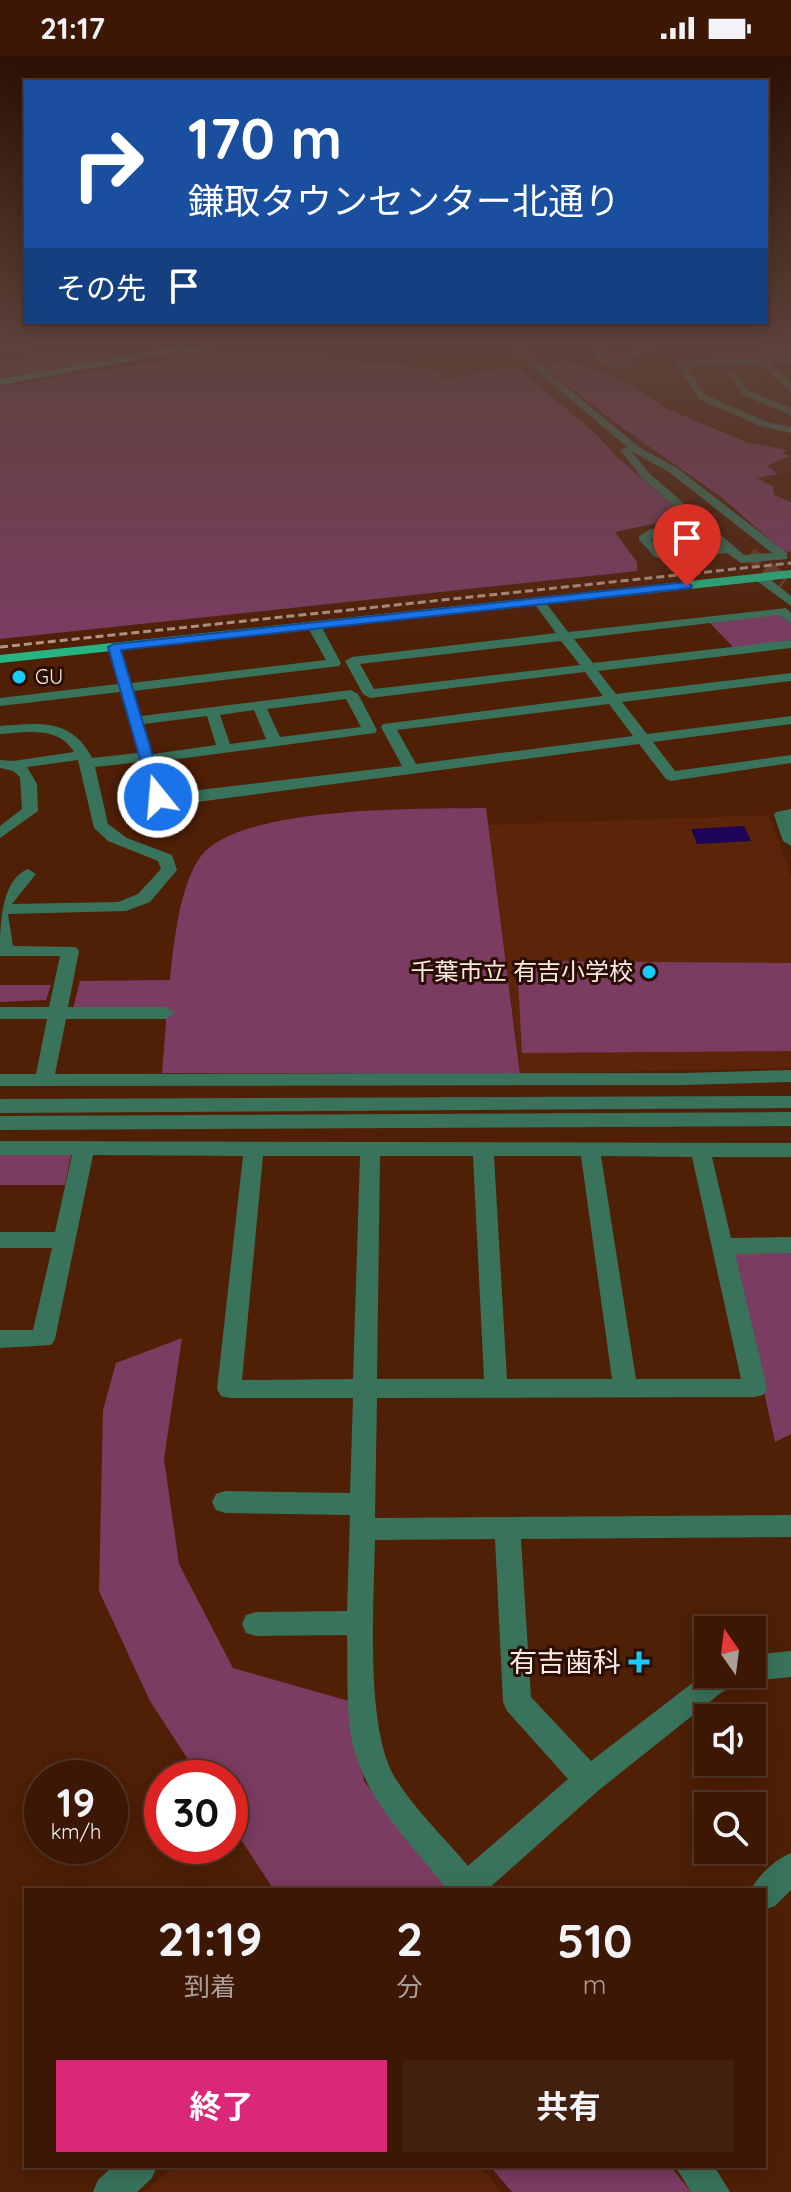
<!DOCTYPE html>
<html lang="ja">
<meta charset="utf-8">
<style>
body{margin:0;font-family:Quicksand,"Noto Sans JP",sans-serif;background:#42200e;color:#f1f3f6;height:100vh;display:flex;flex-direction:column;font-size:30px;white-space:nowrap}
*{box-sizing:border-box;margin:0}
p{font-size:26px;color:#ac9f9a}
.icon{flex:none;width:44px;height:44px;fill:none;stroke:currentColor;stroke-width:2;stroke-linecap:round;stroke-linejoin:round}
.map{position:relative;flex:1;overflow:hidden}
.sheet{position:absolute;left:24px;top:1832px;width:742px;height:280px;display:flex;flex-direction:column;background:#3b1704;border-radius:0px;box-shadow:0 4px 20px #0003,0 0 0 2px #543626}
.sheet>*{flex:none}
.guide{position:absolute;left:24px;top:24px;width:744px;height:244px;border-radius:0px;box-shadow:0 4px 20px #0003,0 0 0 2px #543626;background:#1a4fa0;color:#fff;overflow:hidden}
.needle{width:52px;rotate:346deg}
.fabs{position:absolute;left:694px;top:1560px;display:grid;gap:16px}
.fabs a{display:grid;place-items:center;width:72px;height:72px;border-radius:0px;background:#3b1704;box-shadow:0 4px 20px #0003,0 0 0 2px #543626;font-size:40px}
.speed{position:absolute;left:24px;top:1704px;display:flex;gap:16px;font-size:40px;font-weight:700;text-align:center}
.speed>*{display:grid;place-content:center;width:104px;height:104px;border-radius:50%;background:#3b1704;box-shadow:0 4px 20px #0003,0 0 0 2px #543626;line-height:1}
.speed small{font-size:20px;font-weight:400}
.speed .limit{border:12px solid #d22;background:#fff;color:#111}
.pin{position:absolute;display:grid;place-items:center;width:68px;height:68px;color:#fff;margin:-82px -34px;border-radius:50% 50% 50% 0;rotate:-45deg;box-shadow:0 0 8px #0007}
.pin .icon{rotate:45deg}
.me{position:absolute;width:88px;margin:-44px;rotate:343deg;stroke-linejoin:round;filter:drop-shadow(0 0 6px #0008)}
.turn{display:flex;align-items:center;gap:28px;height:168px;padding:0 32px;font-size:36px}
.turn .icon{width:104px;height:104px;stroke-width:2.5}
.turn b{display:block;font-size:56px;line-height:68px}
.then{display:flex;align-items:center;height:76px;padding:0 32px;background:#0003;gap:16px;font-size:30px}
.eta{display:flex;justify-content:space-evenly;align-items:center;height:136px;text-align:center}
.eta b{font-size:48px;font-weight:700;line-height:56px}
.primary-button{display:flex;gap:16px;margin-top:auto;padding:16px 32px}
.primary-button a{flex:1;height:92px;border-radius:0px;background:#db2777;color:#fff;font-size:32px;font-weight:700;line-height:92px;text-align:center}
.primary-button a+a{background:#42200e;color:#f1f3f6}
.status{display:flex;justify-content:space-between;align-items:center;height:56px;padding:0 40px;background:#3b1704;direction:ltr}
.status svg{height:22px;fill:currentColor}
.map>svg:first-child{display:block}
</style>
<div class="status"><b>21:17</b><svg viewBox="0 0 49 12"><path d="M0 12V9h3v3zM5 12V6h3v6zM10 12V3h3v9zM15 12V0h3v12zM26 1h20v11H26zM47 4h2v5h-2z"/></svg></div>
<div class="map">
<svg width="791" height="2136" viewBox="0 0 791 2136">
<rect width="100%" height="100%" fill="#4f1f06"/>
<g fill="#5c2509">
<path d="M769,759L791,820V1012L521,1018L488,769Z"/>
<path d="M174,2110H481L501,2136H144Z"/>
</g>
<g fill="#7b3c62">
<path d="M96,298L122,300L0,322V305Z"/>
<path d="M211,298L282,299L432,312L439,316L443,323L515,310L593,375L616,400L686,461L615,476L637,506V515L0,583V330Z"/>
<path d="M565,305C599,313 636,328 663,351L748,387L787,394L782,397L790,400L767,410L778,418L757,422L773,430L774,439L791,446V496L783,495L721,441L617,368L544,311Z"/>
<path d="M776,558L791,567V584L734,592L709,566Z"/>
<path d="M486,752L520,1018L162,1017L167,953H73L80,925L170,924C173,890 180,827 201,800C240,749 424,753 486,752Z"/>
<path d="M517,905L791,907V995L522,997Z"/>
<path d="M0,929H51L46,944L0,946Z"/>
<path d="M0,1094H72L65,1129H0Z"/>
<path d="M733,1194H791V1378L775,1386Z"/>
<path d="M182,1282L164,1403L179,1508L233,1612L349,1645L364,1725L450,1834H274L230,1767V1722H200L150,1645L99,1535L103,1354L116,1307Z"/>
<path d="M490,2110H670L691,2136H512Z"/>
</g>
<path fill="#1c0456" d="M744,770L751,785L697,788L691,773Z"/>
<g fill="none" stroke-linecap="round" stroke-linejoin="round">
<path stroke="#693e27" stroke-width="14" stroke-dasharray="14 7" stroke-linecap="butt" d="M750,498L785,526"/>
<g fill="#39735b" fill-rule="evenodd">
<path d="M507,290H517L639,391L677,412L787,497V503L741,507L727,497L670,504L655,501L639,484V480L651,473L695,469L642,422L620,394L627,391ZM631,395L669,416L772,497L744,499L650,418ZM702,475L720,491L670,496L663,495L650,483Z"/>
<path d="M599,290H608L604,300L623,306L621,303L630,295L671,290L636,299L631,304V310L617,313L596,303Z"/>
<path d="M791,300V306L770,307L791,328V337L760,307L687,311L706,339L767,366L791,371V377L760,370L699,343L676,308L681,305Z"/>
<path d="M728,316H734L749,335L791,352V359L743,339Z"/>
<path d="M757,519H765L791,540V550L757,525Z"/>
<path d="M535,543H543L568,576L786,552L791,557V567L778,559L574,583L593,607L791,584V592L598,615L616,638L791,617V625L622,646L647,678L791,660V668L653,686L675,715L791,699V707L671,725L666,723L639,688L167,750L150,741L140,706L95,711L108,768L127,782L172,799L177,814L150,846L126,855L8,858L13,890L76,891L79,895L68,951H166L175,957L166,963H66L55,1018L684,1017L791,1014V1026L684,1029L0,1030V1018H36L47,963H0V951H49L60,900H0C0,872 0,824 28,813L36,818L12,848L118,846L138,838L161,813L158,805L108,785L94,772L78,704L27,711L37,728L38,755L0,782V770L22,753L20,721L13,715L0,712V704L13,705L74,696C59,670 26,676 0,678V670C39,667 72,662 92,702L138,697L120,636L0,650V642L118,628L107,591L114,587L121,591L131,627L326,604L307,570L314,566L321,570L341,607L339,610L134,635L141,660L351,634L358,638L377,674L375,677L155,706L165,738L402,710L381,671L383,668L603,640L585,616L370,642L363,638L345,605L352,601L556,577L533,546ZM561,585L580,609L374,633L360,608ZM346,643L361,671L280,681L267,653ZM609,648L633,680L416,708L397,674ZM254,654L266,683L230,688L220,659ZM207,660L216,689L153,698L144,668Z"/>
<path d="M791,753V790L783,785L774,759L776,756Z"/>
<path d="M791,1040V1052L0,1057V1043Z"/>
<path d="M791,1056V1070L0,1074V1060Z"/>
<path d="M0,1085L791,1087V1101H712L731,1182L791,1181V1197L735,1198L767,1332L763,1339L755,1341L377,1342L375,1462L791,1459V1481L521,1483L531,1641L591,1705L708,1615V1618H752V1599L791,1595V1621L752,1625L745,1622L743,1627L722,1636L599,1734L487,1834H448C410,1786 357,1737 350,1672C346,1642 348,1610 347,1579L256,1580L246,1577L242,1568L246,1559L256,1556L347,1555L350,1459L225,1457L216,1454L212,1446L216,1438L225,1435L350,1437L353,1342H229L221,1340L217,1333L243,1100L93,1099L55,1283L51,1289L0,1292V1274H33L52,1192H0V1176H55L72,1099H0ZM263,1100H360L353,1323L242,1324ZM380,1100H473L484,1323H377ZM494,1100H581L612,1323H507ZM601,1100L692,1101L741,1323H636ZM495,1483L503,1646L507,1655L568,1723L468,1810C444,1781 413,1752 394,1720C365,1670 374,1544 375,1484Z"/>
<path d="M791,1797V1834L775,1850L764,1854V1834H751C758,1819 776,1803 791,1797Z"/>
<path d="M113,2110H157L152,2122L137,2136H93L98,2124Z"/>
<path d="M675,2110H714L730,2136H691Z"/>
</g>
<g fill="#25b584" fill-rule="evenodd">
<path d="M180,290H224L187,300L184,295L0,329V323Z"/>
<path d="M791,514V522L0,607V599Z"/>
</g>
<path stroke="#b39586" stroke-width="3" stroke-dasharray="8 4" stroke-linecap="butt" d="M0,591L791,507"/>
</g>
<linearGradient id="sky" x2="0" y2="1"><stop stop-color="#2b1103"/><stop offset="0.49" stop-color="#5d423b"/><stop offset="1" stop-color="#5d423b" stop-opacity="0"/></linearGradient>
<rect width="791" height="590" fill="url(#sky)"/>
<path fill="#1a73e8" stroke="#114b97" stroke-width="2" d="M687,526L692,530L691,532L121,594L165,741L158,745L151,741L108,591L114,588Z"/>
<g fill="#16cafb" stroke="#2a0e03" stroke-width="3">
<circle cx="19" cy="621" r="8"/>
<circle cx="649" cy="916" r="8"/>
<path d="M635 1594h8v8h8v8h-8v8h-8v-8h-8v-8h8z"/>
</g>
<g text-anchor="middle" stroke-width="6" stroke-linejoin="round" paint-order="stroke">
<g font-size="20" fill="#fdece5" stroke="#2a0e03" text-anchor="start">
<text x="35" y="628">GU</text>
</g>
<g font-size="24" fill="#fdece5" stroke="#2a0e03" text-anchor="end">
<text x="633" y="924">千葉市立 有吉小学校</text>
</g>
<g font-size="28" fill="#fdece5" stroke="#2a0e03" text-anchor="end">
<text x="621" y="1616">有吉歯科</text>
</g>
</g>
</svg>
<div class="fabs">
<a><svg class="needle" viewBox="-14 -14 28 28"><path d="M0-13l5 13h-10z" fill="#e53935"/><path d="M0 13l5-13h-10z" fill="#ac9f9a"/></svg></a>
<a><svg class="icon" aria-label="sound" viewBox="0 0 24 24"><path d="M4 9h4l5-4v14l-5-4H4zM17 9q2 3 0 6"/></svg></a>
<a><svg class="icon" aria-label="search" viewBox="0 0 24 24"><circle cx="10" cy="10" r="6"/><path d="M15 15l6 6"/></svg></a>
</div>
<div class="speed"><div>19<small>km/h</small></div><div class="limit">30</div></div>
<div class="pin" style="left:687px;top:530px;background:#d93025"><svg class="icon" aria-label="arrive" viewBox="0 0 24 24"><path d="M6 21V4h12l-3 4 3 4H6"/></svg></div>
<svg class="me" style="left:158px;top:741px" viewBox="-20 -20 40 40"><circle r="17" fill="#1a73e8" stroke="#fff" stroke-width="3"/><path d="M0-11L8 9 0 5-8 9z" fill="#fff"/></svg>
<div class="guide">
<div class="turn"><svg class="icon" aria-label="right" viewBox="0 0 24 24"><path d="M7 20v-9h11M14 6l5 5-5 5"/></svg><div><b>170 m</b>鎌取タウンセンター北通り</div></div>
<div class="then">その先<svg class="icon" aria-label="arrive" viewBox="0 0 24 24"><path d="M6 21V4h12l-3 4 3 4H6"/></svg></div>
</div>
<section class="sheet">
<div class="eta">
<div><b>21:19</b><p>到着</p></div>
<div><b>2</b><p>分</p></div>
<div><b>510</b><p>m</p></div>
</div>
<div class="primary-button"><a>終了</a><a>共有</a></div>
</section>
</div>
